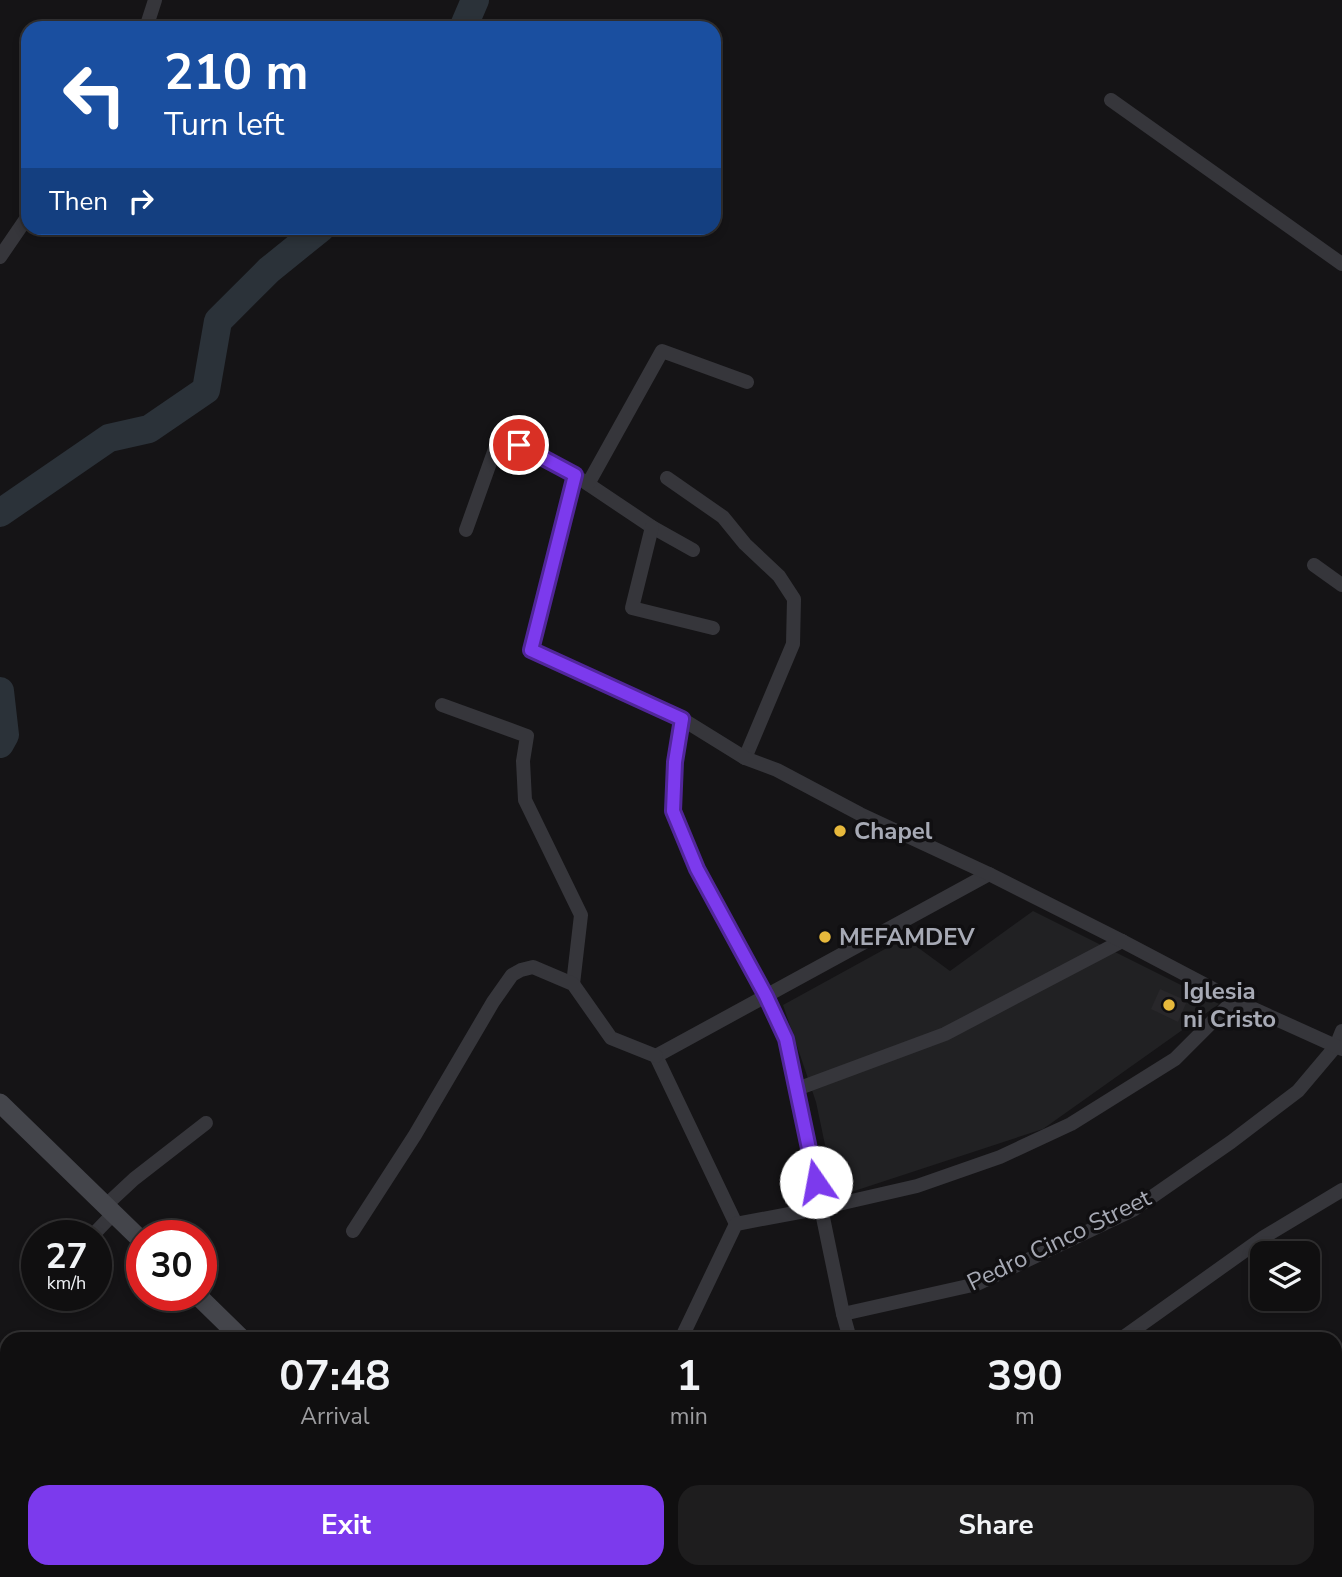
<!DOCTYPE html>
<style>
body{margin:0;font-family:"Nunito Sans",sans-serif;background:#1e1d1e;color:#f1f3f6;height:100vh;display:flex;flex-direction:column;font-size:26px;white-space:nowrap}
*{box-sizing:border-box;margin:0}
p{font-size:23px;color:#9c9c9f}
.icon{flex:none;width:38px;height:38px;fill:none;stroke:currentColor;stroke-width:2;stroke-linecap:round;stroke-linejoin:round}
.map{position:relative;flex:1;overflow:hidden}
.sheet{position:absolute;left:0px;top:1332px;width:1342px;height:247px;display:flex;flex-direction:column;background:#100f10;border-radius:21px 21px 0 0;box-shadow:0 4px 10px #0003,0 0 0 2px #302f30}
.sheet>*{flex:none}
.guide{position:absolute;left:21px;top:21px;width:700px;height:214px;border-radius:21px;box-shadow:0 4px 10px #0003,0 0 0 2px #302f30;background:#1a4fa0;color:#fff;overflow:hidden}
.controls{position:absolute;left:1250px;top:1241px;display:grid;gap:14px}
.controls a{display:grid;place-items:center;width:70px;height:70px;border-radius:14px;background:#100f10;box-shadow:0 4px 10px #0003,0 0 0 2px #302f30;font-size:35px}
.speed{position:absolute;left:21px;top:1220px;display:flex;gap:14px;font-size:35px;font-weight:700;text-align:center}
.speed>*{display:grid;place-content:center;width:91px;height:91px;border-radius:50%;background:#100f10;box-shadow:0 4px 10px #0003,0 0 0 2px #302f30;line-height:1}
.speed small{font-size:18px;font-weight:400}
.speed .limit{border:10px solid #d22;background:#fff;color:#111}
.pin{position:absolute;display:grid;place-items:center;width:60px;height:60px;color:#fff;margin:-30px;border:4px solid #fff;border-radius:50%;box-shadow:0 2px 7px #0007}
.me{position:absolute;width:77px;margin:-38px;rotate:348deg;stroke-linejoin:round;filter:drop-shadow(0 0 5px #0008)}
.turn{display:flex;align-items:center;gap:24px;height:147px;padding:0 28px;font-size:32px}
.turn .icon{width:91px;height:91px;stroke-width:2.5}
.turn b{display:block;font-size:49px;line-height:60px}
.then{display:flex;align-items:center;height:66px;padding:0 28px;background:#0003;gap:14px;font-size:26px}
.eta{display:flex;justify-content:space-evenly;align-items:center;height:119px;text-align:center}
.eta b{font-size:42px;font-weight:700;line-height:49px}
.button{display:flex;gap:14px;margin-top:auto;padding:14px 28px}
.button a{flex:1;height:80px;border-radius:21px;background:#7c3aed;color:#fff;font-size:28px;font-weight:700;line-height:80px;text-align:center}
.button a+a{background:#1e1d1e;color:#f1f3f6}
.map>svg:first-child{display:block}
</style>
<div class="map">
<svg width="1342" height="1577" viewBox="0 0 1342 1577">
<rect width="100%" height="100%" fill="#151416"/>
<path fill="#212123" d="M1033,911L1219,1004L1043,1129L836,1197L816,1102L783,1005L905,938L950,971Z"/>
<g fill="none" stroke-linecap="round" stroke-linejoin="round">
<g stroke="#2b3239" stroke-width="28">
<path d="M463,28L475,0"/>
<path d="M0,513L109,438L149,429L206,390L218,321L269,270L321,228"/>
<path d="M0,691L5,735L0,744"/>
</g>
</g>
<path fill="#28272a" d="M1160,989L1187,1001L1178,1022L1151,1009Z"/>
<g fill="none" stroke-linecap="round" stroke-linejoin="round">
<g stroke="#36363b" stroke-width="14">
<path d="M146,28L155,0"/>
<path d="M1111,100L1342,264"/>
<path d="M0,257L28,216"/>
<path d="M667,478L723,517L745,544L779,576L794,599L793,644L745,758"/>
<path d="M582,480L652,527L693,550"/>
<path d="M588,484L662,351L747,382"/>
<path d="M652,527L632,608L713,628"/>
<path d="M466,530L500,435L575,475L531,650L682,719"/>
<path d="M1314,565L1342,585"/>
<path d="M442,705L527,736L523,761L525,800L581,915L573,984"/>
<path d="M797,1089L945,1034L1122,941"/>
<path d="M105,1206L134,1179L206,1123"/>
<path d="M736,1224L656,1056L989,874"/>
<path d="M353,1231L415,1135L493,1002L512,975L521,970L533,967L573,984L611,1038L656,1056"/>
<path d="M92,1236L113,1214"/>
<path d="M843,1314L977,1284L1133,1210L1231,1142L1298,1091L1336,1046L1342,1031"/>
<path d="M681,1339L736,1224L821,1208L917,1186L1000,1157L1071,1124L1175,1059L1234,1000"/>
<path d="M850,1339L843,1314L786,1039L766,996L697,869L673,812L675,762L682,719L745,758L777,770L860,814L989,874L1122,941L1234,1000L1342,1049"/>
<path d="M1121,1339L1264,1237L1342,1190"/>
<path d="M244,1572L251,1577"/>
<path d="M334,1572L339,1577"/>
<path d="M1106,1572L1111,1577"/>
<path d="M1254,1572L1258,1577"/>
<path d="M602,1577L604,1572"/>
</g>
<g stroke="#44454b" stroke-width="19">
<path d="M0,1103L142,1241"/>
<path d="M197,1295L242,1339"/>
<path d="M485,1572L490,1577"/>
</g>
</g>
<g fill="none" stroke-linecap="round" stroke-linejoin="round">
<defs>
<path id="route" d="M519,445L575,475L531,650L682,719L675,762L673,811L697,869L766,996L786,1039L816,1182"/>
</defs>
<use href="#route" stroke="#51269a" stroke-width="18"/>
<use href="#route" stroke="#7c3aed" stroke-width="12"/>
</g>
<g fill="#e7b93c" stroke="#100f11" stroke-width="2.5">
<circle cx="840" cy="831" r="7"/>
<circle cx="825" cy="937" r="7"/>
<circle cx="1169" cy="1005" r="7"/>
</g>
<g text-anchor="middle" stroke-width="7" stroke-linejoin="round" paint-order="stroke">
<g font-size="24" font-weight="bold" fill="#a7aab5" stroke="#100f11" text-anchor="start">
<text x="854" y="839">Chapel</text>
<text x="839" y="945">MEFAMDEV</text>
<text x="1183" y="999">Iglesia<tspan x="1183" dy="28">ni Cristo</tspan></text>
</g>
<g font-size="24" fill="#a7aab5" stroke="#100f11">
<text transform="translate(1059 1240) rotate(-26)" y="8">Pedro Cinco Street</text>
</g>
</g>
</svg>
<div class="controls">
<a><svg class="icon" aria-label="layers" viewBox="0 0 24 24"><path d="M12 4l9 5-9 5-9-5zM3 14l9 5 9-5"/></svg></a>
</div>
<div class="speed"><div>27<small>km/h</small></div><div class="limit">30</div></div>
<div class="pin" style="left:519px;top:445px;background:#d93025"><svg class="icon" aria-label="arrive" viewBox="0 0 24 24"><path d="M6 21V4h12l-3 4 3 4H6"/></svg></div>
<svg class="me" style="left:816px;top:1182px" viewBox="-20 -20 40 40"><circle r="19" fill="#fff"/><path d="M0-13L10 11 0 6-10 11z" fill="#7c3aed"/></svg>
<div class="guide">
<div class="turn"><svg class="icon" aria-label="left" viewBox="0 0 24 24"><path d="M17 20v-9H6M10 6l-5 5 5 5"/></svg><div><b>210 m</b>Turn left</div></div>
<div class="then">Then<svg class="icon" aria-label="right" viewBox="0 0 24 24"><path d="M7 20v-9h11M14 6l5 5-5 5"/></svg></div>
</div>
<section class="sheet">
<div class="eta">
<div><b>07:48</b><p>Arrival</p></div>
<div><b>1</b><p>min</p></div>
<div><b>390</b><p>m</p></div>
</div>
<div class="button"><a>Exit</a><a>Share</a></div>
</section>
</div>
